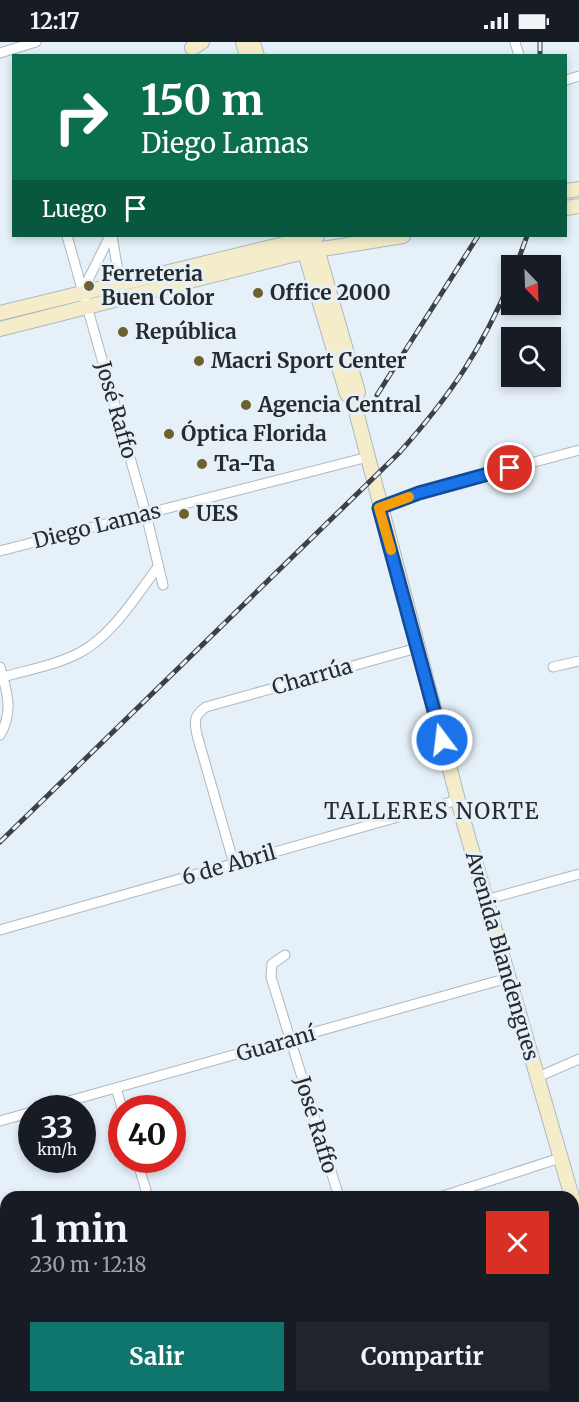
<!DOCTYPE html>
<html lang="es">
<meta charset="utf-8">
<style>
body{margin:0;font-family:Merriweather,serif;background:#20242c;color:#f1f3f6;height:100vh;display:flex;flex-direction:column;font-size:22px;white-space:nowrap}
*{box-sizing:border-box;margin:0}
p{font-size:20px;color:#9ea1a6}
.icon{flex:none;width:33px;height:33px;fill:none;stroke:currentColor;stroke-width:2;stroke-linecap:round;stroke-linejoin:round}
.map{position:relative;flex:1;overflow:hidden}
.side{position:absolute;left:0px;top:1149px;width:579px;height:212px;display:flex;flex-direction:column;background:#171b24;border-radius:18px 18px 0 0;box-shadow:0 3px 9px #0003}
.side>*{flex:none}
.guide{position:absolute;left:12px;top:12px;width:555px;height:183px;border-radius:0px;box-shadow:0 3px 9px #0003;background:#0b6e4f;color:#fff;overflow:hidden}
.needle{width:39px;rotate:157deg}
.tools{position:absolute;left:501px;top:213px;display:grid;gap:12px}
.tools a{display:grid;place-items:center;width:60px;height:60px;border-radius:0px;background:#171b24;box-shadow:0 3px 9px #0003;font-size:30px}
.speed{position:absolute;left:18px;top:1053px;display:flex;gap:12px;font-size:30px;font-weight:700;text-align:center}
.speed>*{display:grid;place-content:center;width:78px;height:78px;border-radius:50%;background:#171b24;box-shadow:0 3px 9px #0003;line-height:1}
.speed small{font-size:15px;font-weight:400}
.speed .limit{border:9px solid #d22;background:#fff;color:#111}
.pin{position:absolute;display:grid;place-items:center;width:51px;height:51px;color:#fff;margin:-26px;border:3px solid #fff;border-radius:50%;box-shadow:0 2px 6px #0007}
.me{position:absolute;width:66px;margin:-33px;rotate:345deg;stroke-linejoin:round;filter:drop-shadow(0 0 4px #0008)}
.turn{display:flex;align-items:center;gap:21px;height:126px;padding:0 30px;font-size:27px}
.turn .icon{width:78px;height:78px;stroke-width:2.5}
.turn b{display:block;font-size:42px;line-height:51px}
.then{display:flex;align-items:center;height:57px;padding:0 30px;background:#0003;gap:12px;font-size:22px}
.round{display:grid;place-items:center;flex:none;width:63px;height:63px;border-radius:0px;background:#20242c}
.headline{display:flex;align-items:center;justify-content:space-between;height:102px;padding:0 30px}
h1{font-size:36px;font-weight:700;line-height:45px}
.button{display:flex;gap:12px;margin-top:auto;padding:12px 30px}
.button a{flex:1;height:69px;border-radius:0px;background:#0f766e;color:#fff;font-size:24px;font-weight:700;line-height:69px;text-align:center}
.button a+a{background:#20242c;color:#f1f3f6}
.status{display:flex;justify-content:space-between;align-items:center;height:42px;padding:0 30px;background:#171b24;direction:ltr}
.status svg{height:16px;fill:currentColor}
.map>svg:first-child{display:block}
</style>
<div class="status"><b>12:17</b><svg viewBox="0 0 49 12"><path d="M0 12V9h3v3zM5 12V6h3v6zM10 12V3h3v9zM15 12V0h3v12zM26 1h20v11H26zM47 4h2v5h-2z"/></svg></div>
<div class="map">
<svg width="579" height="1360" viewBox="0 0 579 1360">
<rect width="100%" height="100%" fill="#e5f0f9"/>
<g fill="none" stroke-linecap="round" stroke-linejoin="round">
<defs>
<g id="street">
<path d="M515,0L519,14"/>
<path d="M0,11L36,0"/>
<path d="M566,38L579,34"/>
<path d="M67,194L146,472L163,543"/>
<path d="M112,194L121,247"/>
<path d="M82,250L110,194"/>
<path d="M379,466L419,451L579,408"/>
<path d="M0,509L368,415"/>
<path d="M0,625C7,650 14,669 0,693"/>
<path d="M553,625L579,619"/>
<path d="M3,635C28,628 56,623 79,611C112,594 136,554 158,525"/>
<path d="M234,822L197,693C194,679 194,673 206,665L417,606"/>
<path d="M485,858L579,832"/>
<path d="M0,888L458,758"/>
<path d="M285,913L272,922L271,935L339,1155"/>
<path d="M538,1035L579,1017"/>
<path d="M116,1046L122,1066"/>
<path d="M44,1066L508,936"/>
<path d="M0,1079L32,1070"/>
<path d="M137,1118L148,1155"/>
<path d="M440,1155L560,1116"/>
<path d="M0,1298L6,1318"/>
<path d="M17,1354L18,1360"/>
<path d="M398,1354L400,1360"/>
</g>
<g id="secondary">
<path d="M243,0L247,14"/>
<path d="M253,0L257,14"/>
<path d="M192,6L202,0"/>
<path d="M566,149L579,147"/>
<path d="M566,166L579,164"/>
<path d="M300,194L347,352L353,358L464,781L572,1155"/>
<path d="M315,200L358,350L353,358"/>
<path d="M0,271L317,194"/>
<path d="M0,287L304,210L403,194"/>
<path d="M573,1160L579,1181"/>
<path d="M573,1313L579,1311"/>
<path d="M428,1360L445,1354"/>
</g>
</defs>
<use href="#street" stroke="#adb8c0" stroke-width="11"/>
<use href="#secondary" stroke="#adb8c0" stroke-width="16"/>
<use href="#street" stroke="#fff" stroke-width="9"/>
<use href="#secondary" stroke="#f5edca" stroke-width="14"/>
<defs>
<g id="rail">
<path d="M540,0V14"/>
<path d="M516,224L527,194"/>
<path d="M377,353L478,194"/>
<path d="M0,800L399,411C451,353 482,307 512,235"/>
</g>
</defs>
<use href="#rail" stroke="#3b4144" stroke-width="5"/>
<use href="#rail" stroke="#e5f0f9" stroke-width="3" stroke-dasharray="9" stroke-linecap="butt"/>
</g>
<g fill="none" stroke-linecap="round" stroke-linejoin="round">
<defs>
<path id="route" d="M442,698L379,466L419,451L510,426"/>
</defs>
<use href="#route" stroke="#114b97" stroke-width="15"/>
<use href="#route" stroke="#1a73e8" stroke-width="10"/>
<path stroke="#f59e0b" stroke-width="10" d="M391,508L379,466L409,455"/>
</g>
<g fill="#6d612e" stroke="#e5f0f9" stroke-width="2">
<circle cx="89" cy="244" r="6"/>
<circle cx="258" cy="251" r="6"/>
<circle cx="123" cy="290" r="6"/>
<circle cx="199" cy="319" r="6"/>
<circle cx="246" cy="363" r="6"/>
<circle cx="169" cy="392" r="6"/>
<circle cx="202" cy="422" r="6"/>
<circle cx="184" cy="472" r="6"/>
</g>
<g text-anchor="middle" stroke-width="6" stroke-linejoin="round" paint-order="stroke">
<g font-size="21" font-weight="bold" fill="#262b2e" stroke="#e5f0f9" text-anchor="start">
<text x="101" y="239">Ferreteria<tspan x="101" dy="24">Buen Color</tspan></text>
<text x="270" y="258">Office 2000</text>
<text x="135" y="297">República</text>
<text x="211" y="326">Macri Sport Center</text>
<text x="258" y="370">Agencia Central</text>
<text x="181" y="399">Óptica Florida</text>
<text x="214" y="429">Ta-Ta</text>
<text x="196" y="479">UES</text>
</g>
<g font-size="21" fill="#262b2e" stroke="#e5f0f9">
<text transform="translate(116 368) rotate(74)" y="7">José Raffo</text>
<text transform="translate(97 484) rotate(-14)" y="7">Diego Lamas</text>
<text transform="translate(312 635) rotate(-16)" y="7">Charrúa</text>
<text transform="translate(229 823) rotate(-16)" y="7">6 de Abril</text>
<text transform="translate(502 914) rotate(74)" y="7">Avenida Blandengues</text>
<text transform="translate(276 1002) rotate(-16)" y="7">Guaraní</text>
<text transform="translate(316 1083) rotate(73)" y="7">José Raffo</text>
</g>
<g font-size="22" letter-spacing="1.5" fill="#262b2e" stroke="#e5f0f9">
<text x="432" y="777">TALLERES NORTE</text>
</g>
</g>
</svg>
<div class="tools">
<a><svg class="needle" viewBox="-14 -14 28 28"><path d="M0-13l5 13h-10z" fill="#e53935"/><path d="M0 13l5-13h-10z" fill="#9ea1a6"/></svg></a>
<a><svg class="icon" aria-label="search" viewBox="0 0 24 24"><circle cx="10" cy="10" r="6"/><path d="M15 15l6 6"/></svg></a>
</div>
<div class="speed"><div>33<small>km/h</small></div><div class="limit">40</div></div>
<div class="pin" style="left:510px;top:426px;background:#d93025"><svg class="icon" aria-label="arrive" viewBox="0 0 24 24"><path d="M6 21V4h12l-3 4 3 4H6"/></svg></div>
<svg class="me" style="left:442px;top:698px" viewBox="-20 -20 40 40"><circle r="17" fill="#1a73e8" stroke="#fff" stroke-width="3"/><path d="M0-11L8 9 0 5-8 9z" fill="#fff"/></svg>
<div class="guide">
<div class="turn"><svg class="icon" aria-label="right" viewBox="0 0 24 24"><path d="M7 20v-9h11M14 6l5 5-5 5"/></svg><div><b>150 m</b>Diego Lamas</div></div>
<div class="then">Luego<svg class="icon" aria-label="arrive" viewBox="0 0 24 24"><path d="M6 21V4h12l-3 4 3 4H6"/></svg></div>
</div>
<section class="side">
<div class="headline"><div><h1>1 min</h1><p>230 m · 12:18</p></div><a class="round" style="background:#d93025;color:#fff"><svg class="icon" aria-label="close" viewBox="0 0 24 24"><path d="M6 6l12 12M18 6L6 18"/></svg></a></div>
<div class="button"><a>Salir</a><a>Compartir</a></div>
</section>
</div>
